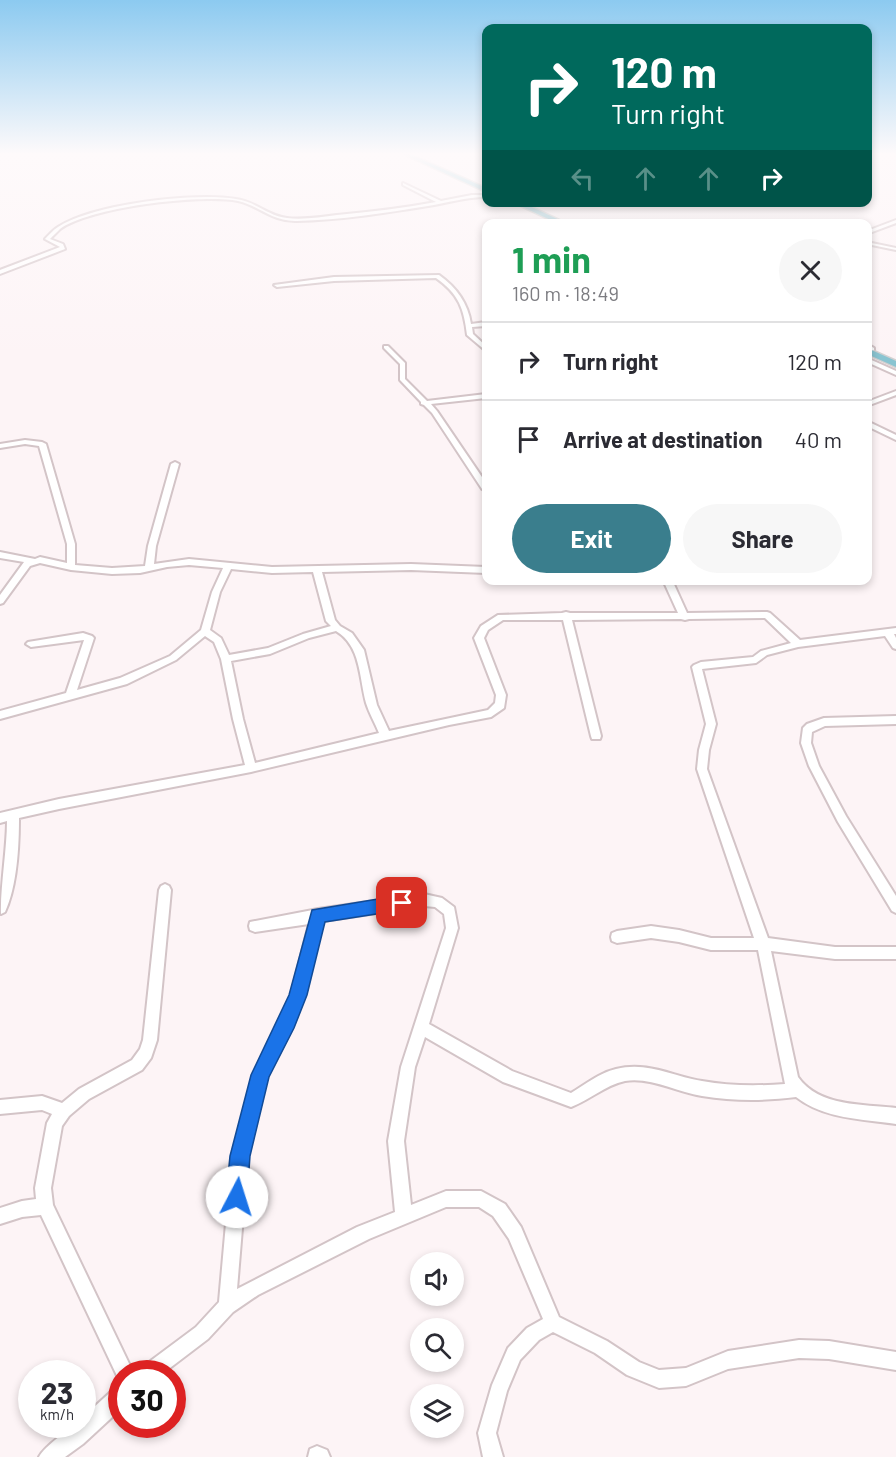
<!DOCTYPE html>
<meta charset="utf-8">
<style>
body{margin:0;font-family:Barlow,sans-serif;background:#f7f7f7;color:#2b2b33;height:100vh;display:flex;flex-direction:column;font-size:22px;white-space:nowrap}
*{box-sizing:border-box;margin:0}
p{font-size:20px;color:#7c7c81}
.icon{flex:none;width:33px;height:33px;fill:none;stroke:currentColor;stroke-width:2;stroke-linecap:round;stroke-linejoin:round}
.map{position:relative;flex:1;overflow:hidden}
.drawer{position:absolute;left:482px;top:219px;width:390px;height:366px;display:flex;flex-direction:column;background:#fff;border-radius:12px;box-shadow:0 3px 9px #0003}
.drawer>*{flex:none}
.hud{position:absolute;left:482px;top:24px;width:390px;height:183px;border-radius:12px;box-shadow:0 3px 9px #0003;background:#00695c;color:#fff;overflow:hidden}
.controls{position:absolute;left:410px;top:1252px;display:grid;gap:12px}
.controls a{display:grid;place-items:center;width:54px;height:54px;border-radius:50%;background:#fff;box-shadow:0 3px 9px #0003;font-size:30px}
.speed{position:absolute;left:18px;top:1360px;display:flex;gap:12px;font-size:30px;font-weight:700;text-align:center}
.speed>*{display:grid;place-content:center;width:78px;height:78px;border-radius:50%;background:#fff;box-shadow:0 3px 9px #0003;line-height:1}
.speed small{font-size:15px;font-weight:400}
.speed .limit{border:9px solid #d22;background:#fff;color:#111}
.pin{position:absolute;display:grid;place-items:center;width:51px;height:51px;color:#fff;margin:-26px;border-radius:12px;box-shadow:0 3px 9px #0006}
.me{position:absolute;width:66px;margin:-33px;rotate:5deg;stroke-linejoin:round;filter:drop-shadow(0 0 4px #0008)}
.turn{display:flex;align-items:center;gap:21px;height:126px;padding:0 30px;font-size:27px}
.turn .icon{width:78px;height:78px;stroke-width:2.5}
.turn b{display:block;font-size:42px;line-height:51px}
.lanes{display:flex;align-items:center;height:57px;padding:0 30px;background:#0003;justify-content:center;gap:30px;direction:ltr}
.lanes .off{opacity:.35}
.round{display:grid;place-items:center;flex:none;width:63px;height:63px;border-radius:32px;background:#f7f7f7}
.head{display:flex;align-items:center;justify-content:space-between;height:102px;padding:0 30px}
h1{font-size:36px;font-weight:700;line-height:45px;color:#1e9e55}
.cta{display:flex;gap:12px;margin-top:auto;padding:12px 30px}
.cta a{flex:1;height:69px;border-radius:36px;background:#3a7e8d;color:#fff;font-size:24px;font-weight:700;line-height:69px;text-align:center}
.cta a+a{background:#f7f7f7;color:#2b2b33}
ul{padding:0;list-style:none}
li{display:flex;align-items:center;gap:18px;height:78px;padding:0 30px;border-top:2px solid #e1e1e2}
li div{flex:1}
li b{display:block;font-size:22px}
li em{font-style:normal}
.map>svg:first-child{display:block}
</style>
<div class="map">
<svg width="896" height="1457" viewBox="0 0 896 1457">
<rect width="100%" height="100%" fill="#fdf4f6"/>
<g fill="none" stroke-linecap="round" stroke-linejoin="round">
<defs>
<g id="minor">
<path d="M403,183L441,201L472,195H486V197C466,197 447,203 428,206C385,213 341,220 297,221C272,222 260,206 238,201C200,194 91,207 60,229C57,232 53,236 50,239L63,244L65,249L0,274V270L60,247L45,239C49,235 53,230 58,227C94,204 194,192 236,199C255,201 268,216 287,218C303,220 321,217 337,215C370,212 403,208 436,202L403,185Z"/>
<path d="M896,220V223L867,234V231Z"/>
<path d="M867,242L896,248V250L867,244Z"/>
<path d="M439,275C456,287 468,303 471,324L486,322V326L472,327L473,334L486,346V351L467,335C464,309 459,294 436,278L334,281L277,287L274,285L334,277Z"/>
<path d="M867,344L874,348V350L867,353Z"/>
<path d="M384,346H388L405,363V379L427,401L486,394V398L431,404L437,411L486,483V491L482,489L432,413L424,405L421,404V402L400,380V364L384,348Z"/>
<path d="M867,358L896,371V375L867,362Z"/>
<path d="M896,391V395L867,406V402Z"/>
<path d="M867,421L896,435V440L867,426Z"/>
<path d="M25,440L42,442L46,444L75,544V565L112,568L145,566L148,546L171,464L175,462L179,464L156,546L154,564L189,559L272,567L411,564L486,567V573L411,570L322,572L335,620L340,626L352,633L364,650L377,705L389,731L488,710L495,703L496,695L474,638L481,626L498,615L562,613L566,612L570,613H678L663,580H672L687,613L767,612L770,613L800,640L896,628V634H894L896,638V649L893,648L885,636L798,647L767,655L756,663L702,669L716,724L709,750L707,769L768,938L835,947H896V959H835L771,951L798,1077C819,1107 863,1104 896,1108V1124C862,1119 824,1119 796,1097C765,1101 733,1101 702,1096C676,1092 652,1077 625,1081C605,1085 590,1100 571,1107L503,1082L425,1037L415,1067L404,1141L411,1205L446,1191H481L505,1204L521,1227L559,1317L607,1341L639,1362L659,1370L686,1368L728,1351L799,1340L829,1341L896,1352V1370L829,1359L799,1358L728,1369L686,1386L659,1388L627,1375L595,1353L553,1332L539,1340L520,1360L507,1391L496,1433L503,1457H483L478,1433L492,1385L508,1348L527,1328L543,1319L509,1239L493,1216L479,1207H446L369,1239L258,1295L233,1312L208,1339L162,1374H138L141,1368L196,1327L219,1302L232,1156L253,1075L283,1017L291,995L309,924L255,932L250,930L249,926L250,922L318,909L424,894L442,898L454,907L458,928L429,1024L512,1071L571,1093C586,1084 599,1073 616,1069C647,1061 672,1076 702,1081C729,1086 758,1086 785,1084L758,950H711L679,942L651,938L617,943L612,941L611,937L612,933L617,931L651,926L679,930L711,938H754L697,769L699,750L706,724L692,667L694,665L701,662L753,657L761,651L791,643L765,618L689,619L685,620L681,619L572,620L601,736L600,739H592L591,736L563,620H503L488,630L484,638L506,695L504,708L491,717L449,725L251,772L59,809L19,818C19,847 17,886 5,912L1,914C0,889 7,849 7,821L0,823V813L59,799L245,765L233,719L221,659L214,642L205,636L176,660L127,684L0,719V711L66,693L84,640L31,647L26,644L28,642L83,633L92,636L94,638L77,690L120,678L170,656L201,630L212,592L223,568L189,565L167,567L140,573L112,574L71,570L40,563L30,566L3,603L0,604V595L24,562L0,558V552L35,559L40,557L67,563V544L39,446L25,444L0,448V444ZM231,569L272,573L313,572L326,621L331,626L303,634L268,648L229,655L221,638L210,630L220,592ZM336,631C361,646 359,677 366,703C369,713 375,723 379,733L255,763L243,719L231,661L270,654L309,638ZM424,906L435,907L444,914L446,928L401,1067L388,1141L395,1212L357,1227L237,1289L248,1156L267,1077L293,1026L305,995L323,921Z"/>
<path d="M896,716V724L825,726L812,732L811,743L819,766L846,816L896,896V913L892,911L838,822L809,766L801,743L803,728L807,724L824,718Z"/>
<path d="M165,884L169,886L171,890L157,1040L151,1058L142,1070L89,1099L69,1116L62,1126L51,1188L53,1205L134,1374H122V1382L119,1380L41,1215L22,1217L0,1224V1208L22,1201L36,1199L35,1188L47,1123L52,1114L42,1110L0,1114V1100L42,1096L62,1103L79,1089L132,1060L140,1049L143,1040L159,890L161,886Z"/>
<path d="M122,1386V1408L83,1444L65,1457H39C44,1447 72,1425 82,1425V1418L115,1388Z"/>
<path d="M317,1446L327,1450L330,1457H308L310,1449Z"/>
</g>
<g id="primary">
<path d="M410,154L486,188V192L403,154Z"/>
<path d="M512,202H521L568,224H559Z"/>
<path d="M867,348L896,361V367L867,354Z"/>
</g>
</defs>
<use href="#minor" stroke="#d3c4c7" stroke-width="4"/>
<use href="#primary" stroke="#d2d1d1" stroke-width="3"/>
<use href="#minor" fill="#fff" fill-rule="evenodd"/>
<use href="#primary" fill="#89c4d1" fill-rule="evenodd"/>
</g>
<linearGradient id="sky" x2="0" y2="1"><stop stop-color="#8ccaf0"/><stop offset="0.43" stop-color="#fefafb"/><stop offset="1" stop-color="#fefafb" stop-opacity="0"/></linearGradient>
<rect width="896" height="358" fill="url(#sky)"/>
<path fill="#1a73e8" stroke="#114b97" stroke-width="1.5" d="M402,895L407,897L410,903L407,908L402,910L325,922L307,995L294,1028L269,1077L250,1156L247,1197L244,1204L237,1207L229,1204L226,1197L230,1156L251,1075L289,995L312,910Z"/>
</svg>
<div class="controls">
<a><svg class="icon" aria-label="sound" viewBox="0 0 24 24"><path d="M4 9h4l5-4v14l-5-4H4zM17 9q2 3 0 6"/></svg></a>
<a><svg class="icon" aria-label="search" viewBox="0 0 24 24"><circle cx="10" cy="10" r="6"/><path d="M15 15l6 6"/></svg></a>
<a><svg class="icon" aria-label="layers" viewBox="0 0 24 24"><path d="M12 4l9 5-9 5-9-5zM3 14l9 5 9-5"/></svg></a>
</div>
<div class="speed"><div>23<small>km/h</small></div><div class="limit">30</div></div>
<div class="pin" style="left:402px;top:903px;background:#d93025"><svg class="icon" aria-label="arrive" viewBox="0 0 24 24"><path d="M6 21V4h12l-3 4 3 4H6"/></svg></div>
<svg class="me" style="left:237px;top:1197px" viewBox="-20 -20 40 40"><circle r="19" fill="#fff"/><path d="M0-13L10 11 0 6-10 11z" fill="#1a73e8"/></svg>
<div class="hud">
<div class="turn"><svg class="icon" aria-label="right" viewBox="0 0 24 24"><path d="M7 20v-9h11M14 6l5 5-5 5"/></svg><div><b>120 m</b>Turn right</div></div>
<div class="lanes"><svg class="icon off" aria-label="left" viewBox="0 0 24 24"><path d="M17 20v-9H6M10 6l-5 5 5 5"/></svg><svg class="icon off" aria-label="ahead" viewBox="0 0 24 24"><path d="M12 20V5M6 11l6-6 6 6"/></svg><svg class="icon off" aria-label="ahead" viewBox="0 0 24 24"><path d="M12 20V5M6 11l6-6 6 6"/></svg><svg class="icon" aria-label="right" viewBox="0 0 24 24"><path d="M7 20v-9h11M14 6l5 5-5 5"/></svg></div>
</div>
<section class="drawer">
<div class="head"><div><h1>1 min</h1><p>160 m · 18:49</p></div><a class="round"><svg class="icon" aria-label="close" viewBox="0 0 24 24"><path d="M6 6l12 12M18 6L6 18"/></svg></a></div>
<ul>
<li><svg class="icon" aria-label="right" viewBox="0 0 24 24"><path d="M7 20v-9h11M14 6l5 5-5 5"/></svg><div><b>Turn right</b></div><em>120 m</em></li>
<li><svg class="icon" aria-label="arrive" viewBox="0 0 24 24"><path d="M6 21V4h12l-3 4 3 4H6"/></svg><div><b>Arrive at destination</b></div><em>40 m</em></li>
</ul>
<div class="cta"><a>Exit</a><a>Share</a></div>
</section>
</div>
